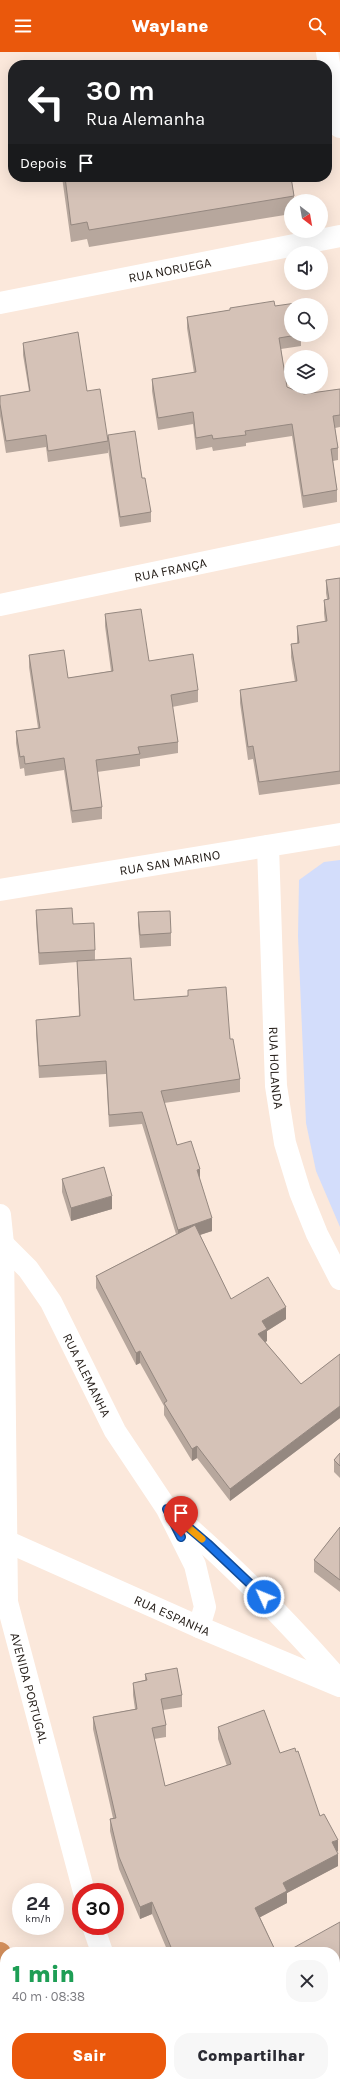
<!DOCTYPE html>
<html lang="pt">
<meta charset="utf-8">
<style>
body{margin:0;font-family:Karla,sans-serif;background:#f7f7f7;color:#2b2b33;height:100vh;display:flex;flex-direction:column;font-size:15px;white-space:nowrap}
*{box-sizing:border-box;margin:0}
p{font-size:13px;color:#7c7c81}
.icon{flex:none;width:22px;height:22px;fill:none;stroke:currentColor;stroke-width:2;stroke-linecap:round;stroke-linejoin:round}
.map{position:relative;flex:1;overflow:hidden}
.side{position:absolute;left:0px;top:1895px;width:340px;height:140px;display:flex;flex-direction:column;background:#fff;border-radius:16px 16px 0 0;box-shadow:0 4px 16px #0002}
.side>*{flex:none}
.guide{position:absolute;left:8px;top:8px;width:324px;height:122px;border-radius:16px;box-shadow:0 4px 16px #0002;background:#202124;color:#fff;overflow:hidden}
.needle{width:26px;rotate:149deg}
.buttons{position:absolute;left:284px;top:142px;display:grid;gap:8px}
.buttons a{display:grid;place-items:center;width:44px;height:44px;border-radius:50%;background:#fff;box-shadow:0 4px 16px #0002;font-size:20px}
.speed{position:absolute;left:12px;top:1831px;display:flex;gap:8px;font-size:20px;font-weight:700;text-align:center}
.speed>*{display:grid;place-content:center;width:52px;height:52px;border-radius:50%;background:#fff;box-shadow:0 4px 16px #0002;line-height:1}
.speed small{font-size:10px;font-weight:400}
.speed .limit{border:6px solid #d22;background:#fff;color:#111}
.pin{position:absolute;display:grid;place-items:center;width:34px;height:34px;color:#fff;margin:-41px -17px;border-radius:50% 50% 50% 0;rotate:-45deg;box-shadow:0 0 4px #0007}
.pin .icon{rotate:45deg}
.me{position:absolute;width:44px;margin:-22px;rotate:314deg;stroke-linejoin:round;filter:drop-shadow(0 0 3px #0008)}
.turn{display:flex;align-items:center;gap:14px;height:84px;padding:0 12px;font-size:18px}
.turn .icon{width:52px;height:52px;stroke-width:2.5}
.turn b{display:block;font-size:28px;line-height:34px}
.then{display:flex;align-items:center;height:38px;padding:0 12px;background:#0003;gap:8px;font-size:15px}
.round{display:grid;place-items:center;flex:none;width:42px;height:42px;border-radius:16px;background:#f7f7f7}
.head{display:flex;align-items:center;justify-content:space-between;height:68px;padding:0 12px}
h1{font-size:24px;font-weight:800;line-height:30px;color:#1e9e55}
.primary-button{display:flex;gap:8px;margin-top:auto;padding:8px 12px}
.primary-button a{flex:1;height:46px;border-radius:16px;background:#ea580c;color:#fff;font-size:16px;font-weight:800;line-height:46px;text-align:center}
.primary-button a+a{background:#f7f7f7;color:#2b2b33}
header{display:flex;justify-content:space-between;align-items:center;height:52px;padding:0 12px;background:#ea580c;color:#fff;font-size:18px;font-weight:800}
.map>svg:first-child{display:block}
</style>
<header><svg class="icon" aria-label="menu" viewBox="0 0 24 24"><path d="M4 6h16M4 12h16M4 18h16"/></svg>Waylane<svg class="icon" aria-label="search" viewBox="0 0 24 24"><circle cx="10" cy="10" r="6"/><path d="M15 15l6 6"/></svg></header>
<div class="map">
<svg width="340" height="2035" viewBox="0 0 340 2035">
<rect width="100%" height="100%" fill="#fbe8db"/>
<path fill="#d3ddfb" d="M340,808V1175L316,1119L306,1071L298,884L299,828L324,810Z"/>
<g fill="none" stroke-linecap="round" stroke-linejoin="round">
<g stroke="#fff" stroke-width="22">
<path id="s1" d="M0,251L340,184"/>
<path id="s2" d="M0,553L340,482"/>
<path id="s3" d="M268,794L276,1034L285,1091L300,1140L317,1182L340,1227"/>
<path id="s4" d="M0,838L340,782"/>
<path id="s5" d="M0,1163L3,1192L7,1550L84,1840"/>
<path id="s6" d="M3,1192L28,1217L51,1250L115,1379L167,1457L195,1513L205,1555L199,1575"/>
<path d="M174,1463C234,1514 288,1570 340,1629"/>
<path id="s7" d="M6,1489L199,1575L340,1634"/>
<path d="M93,1874L102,1900"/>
<path d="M172,2030L175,2035"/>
</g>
<path stroke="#fff" stroke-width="22" d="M327,0L340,75"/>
<g stroke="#d28e5b" stroke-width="22">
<path d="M0,1901L5,1916"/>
<path d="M66,2030L69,2035"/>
</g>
</g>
<g fill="#b7a79d">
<path d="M62,125H291L294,144V149H291V162L89,195L87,187L71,190Z"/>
<path d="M275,254L291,283H301V294L281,297L287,335L304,342L340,337V375L335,376L338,396V408L333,409L337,438V450L303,456L292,384L246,391V394L213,399L212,395L196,398L193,372L158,378L152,339V327L194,321L187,276V265L230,258V256Z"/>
<path d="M23,291L87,339L108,386L142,426L151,460V470L120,475L108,397V401L48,410L46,395L6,401L0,364V344L29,339L23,303Z"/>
<path d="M340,526V732L259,743L253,707L248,708L240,651V638L295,630L291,605V592L297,591V574L325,570L324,561V548L327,547L326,541V528Z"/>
<path d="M105,562L149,609L198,638V650L172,655L178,690V701L140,707V714L97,720L102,755V767L72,771L64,718L25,724L24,716L20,717L16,691V679L38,676L29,615V603L68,626L111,619L105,574Z"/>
<path d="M36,858L73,872L95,898V908L134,948L188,944V938L230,987L240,1027V1040L164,1051L177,1093L200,1128L212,1179L200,1183L231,1247L286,1267L267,1279V1289L265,1290L301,1332L340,1302V1366L230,1449L197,1406L192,1409L164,1363V1354L140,1311L136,1313L96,1236V1224L176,1182L142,1072L109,1075L106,1022L39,1026L36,981V968L79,964L77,910L39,913L36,870Z"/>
<path d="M138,860L171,881V894L140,896L138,873Z"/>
<path d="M62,1127L112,1157L71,1169L62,1140Z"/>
<path d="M340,1401V1426L334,1420V1408Z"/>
<path d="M340,1475V1540L314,1520V1508Z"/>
<path d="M145,1622L182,1643V1655L163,1658L166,1673V1685L154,1687L165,1734L227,1714L218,1687V1675L280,1701L320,1764L338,1799L337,1800L338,1814L287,1841V1851L260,1865L276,1900H168L152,1862L140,1867L119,1817L110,1779V1767L113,1766L93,1677V1665L135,1657L133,1643V1631L145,1628Z"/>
<path d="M230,2030H335L340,2035H233Z"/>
</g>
<g fill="#958880">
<path d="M200,1117V1130L197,1118Z"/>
<path d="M112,1144V1157L71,1169V1156Z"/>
<path d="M212,1166V1179L178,1190V1178Z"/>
<path d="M286,1255V1267L267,1279V1289L258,1294V1282L262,1269Z"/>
<path d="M140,1299V1311L136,1313V1301Z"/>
<path d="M340,1354V1366L230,1449V1437Z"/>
<path d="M197,1394V1406L192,1409V1397Z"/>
<path d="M338,1788V1799L332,1802V1790Z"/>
<path d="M338,1802V1814L287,1841V1851L255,1868V1856L283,1831Z"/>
<path d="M152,1850V1862L140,1867V1855Z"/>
<path d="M340,1930V1942L335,1945V1933Z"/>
</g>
<g fill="#d5c2b7" stroke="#958880">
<path d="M65,125H291L294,144L89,178L87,170L71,173Z"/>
<path d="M274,249L275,254L296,251V253H291V283H297L279,286L287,335L304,342L340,337V363L333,364L338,396L331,397L337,438L303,444L292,372L245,379L246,383L213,387L212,383L196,386L193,360L158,366L152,327L196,320L187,265L230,258V256Z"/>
<path d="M78,280L87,339L100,337L108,389L48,399L46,383L6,389L0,352V344L30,339L23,291Z"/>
<path d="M135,379L142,426H145L151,460L120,465L108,383Z"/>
<path d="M340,526V719L259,730L253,694L248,695L240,638L297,629L291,592L299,591L297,574L327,569L324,548L329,547L326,528Z"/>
<path d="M141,557L149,609L193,602L198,638L171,643L178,690L138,695L140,702L96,708L102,755L72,759L64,706L25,712L24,704L20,705L16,679L40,676L29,603L64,598L68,626L113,619L105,562Z"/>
<path d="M72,856L73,872L94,871L95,898L39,901L36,858Z"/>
<path d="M170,859L171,881L140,883L138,860Z"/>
<path d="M131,906L134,948L188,944V938L226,935L230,987H233L240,1027L161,1039L177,1093L191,1089L200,1117L197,1118L212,1166L178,1178L142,1060L109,1063L106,1009L39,1014L36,968L80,964L77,909Z"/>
<path d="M104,1115L112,1144L71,1156L62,1127Z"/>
<path d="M195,1173L231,1247L268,1225L286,1255L262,1269L267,1277L258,1282L301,1332L340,1302V1354L230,1437L197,1394L192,1397L164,1351L167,1349L140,1299L136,1301L96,1224Z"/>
<path d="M340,1401V1414L334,1408Z"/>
<path d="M340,1475V1528L314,1508Z"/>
<path d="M177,1616L182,1643L161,1647L166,1673L152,1676L165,1734L231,1712L218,1675L264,1658L280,1701L295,1696L296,1700L298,1699L320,1764L324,1762L338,1788L332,1790L338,1802L283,1831L287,1839L255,1856L276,1900H173L152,1850L140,1855L119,1805L110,1767L116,1766L93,1665L137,1657L133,1631L147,1628L145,1622Z"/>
<path d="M340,1870V1930L335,1933V1900H286Z"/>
<path d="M335,1993L339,1999L340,1998V2035H241L238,2030H335Z"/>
</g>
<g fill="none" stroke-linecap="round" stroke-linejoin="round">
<defs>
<path id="route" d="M181,1485L167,1457L208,1492L264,1545"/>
</defs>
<use href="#route" stroke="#114b97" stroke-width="10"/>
<use href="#route" stroke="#1a73e8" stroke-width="7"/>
<path stroke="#f59e0b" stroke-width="7" d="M177,1466L202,1487"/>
</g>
<g text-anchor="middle" stroke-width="3.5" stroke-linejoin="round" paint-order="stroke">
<g font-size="13" fill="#28211c" stroke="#fff">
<text dy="5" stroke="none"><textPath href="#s1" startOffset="173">RUA NORUEGA</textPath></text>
<text dy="5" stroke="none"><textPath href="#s2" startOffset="174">RUA FRANÇA</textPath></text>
<text dy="5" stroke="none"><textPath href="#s4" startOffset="172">RUA SAN MARINO</textPath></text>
<text dy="5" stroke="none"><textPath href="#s3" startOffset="222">RUA HOLANDA</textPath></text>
<text dy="5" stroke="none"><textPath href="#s6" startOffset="157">RUA ALEMANHA</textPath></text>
<text dy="5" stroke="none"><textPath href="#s7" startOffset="182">RUA ESPANHA</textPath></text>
<text dy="5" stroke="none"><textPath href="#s5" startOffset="476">AVENIDA PORTUGAL</textPath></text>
</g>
</g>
</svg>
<div class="buttons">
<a><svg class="needle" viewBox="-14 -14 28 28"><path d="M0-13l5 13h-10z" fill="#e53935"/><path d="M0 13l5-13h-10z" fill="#7c7c81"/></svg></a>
<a><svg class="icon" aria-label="sound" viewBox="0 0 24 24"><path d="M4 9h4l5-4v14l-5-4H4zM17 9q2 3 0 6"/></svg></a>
<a><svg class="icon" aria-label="search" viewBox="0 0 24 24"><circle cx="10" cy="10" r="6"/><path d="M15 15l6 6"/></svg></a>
<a><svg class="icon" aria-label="layers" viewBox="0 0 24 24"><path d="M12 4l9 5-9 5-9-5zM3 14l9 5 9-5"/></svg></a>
</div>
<div class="speed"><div>24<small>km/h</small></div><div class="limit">30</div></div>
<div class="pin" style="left:181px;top:1485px;background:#d93025"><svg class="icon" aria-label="arrive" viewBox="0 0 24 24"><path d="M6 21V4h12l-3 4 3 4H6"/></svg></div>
<svg class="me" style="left:264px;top:1545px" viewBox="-20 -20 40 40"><circle r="17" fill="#1a73e8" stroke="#fff" stroke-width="3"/><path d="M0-11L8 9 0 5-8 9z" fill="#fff"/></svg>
<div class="guide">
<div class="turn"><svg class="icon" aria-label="left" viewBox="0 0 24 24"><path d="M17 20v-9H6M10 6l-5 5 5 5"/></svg><div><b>30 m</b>Rua Alemanha</div></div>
<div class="then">Depois<svg class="icon" aria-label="arrive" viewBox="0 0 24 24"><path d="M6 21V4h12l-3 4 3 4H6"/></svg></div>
</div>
<section class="side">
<div class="head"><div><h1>1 min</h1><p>40 m · 08:38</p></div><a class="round"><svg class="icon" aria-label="close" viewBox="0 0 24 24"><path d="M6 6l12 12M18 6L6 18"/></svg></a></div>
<div class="primary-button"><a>Sair</a><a>Compartilhar</a></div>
</section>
</div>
